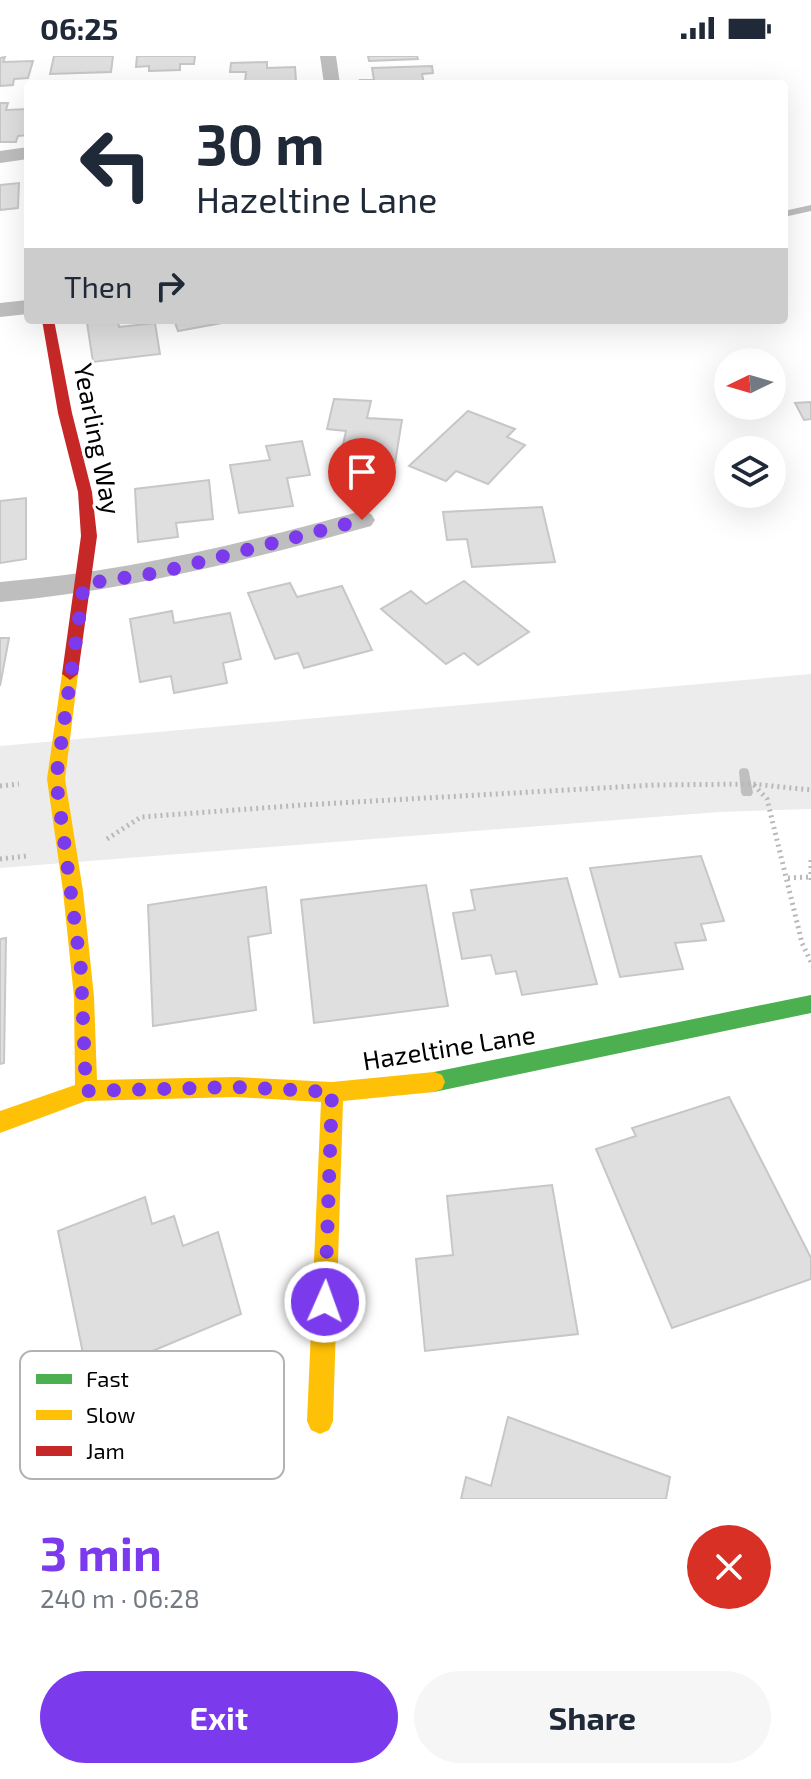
<!DOCTYPE html>
<meta charset="utf-8">
<style>
body{margin:0;font-family:"Exo 2",sans-serif;background:#f6f6f7;color:#1f2937;height:100vh;display:flex;flex-direction:column;font-size:30px;white-space:nowrap}
*{box-sizing:border-box;margin:0}
p{font-size:26px;color:#747a83}
.icon{flex:none;width:44px;height:44px;fill:none;stroke:currentColor;stroke-width:2;stroke-linecap:round;stroke-linejoin:round}
.map{position:relative;height:1443px;overflow:hidden}
.drawer{display:flex;flex-direction:column;background:#fff;flex:1}
.drawer>*{flex:none}
.banner{position:absolute;left:24px;top:24px;width:764px;height:244px;border-radius:8px;box-shadow:0 8px 32px #0002;background:#fff;color:#1f2937;overflow:hidden}
.needle{width:52px;rotate:265deg}
.controls{position:absolute;left:714px;top:292px;display:grid;gap:16px}
.controls a{display:grid;place-items:center;width:72px;height:72px;border-radius:50%;background:#fff;box-shadow:0 8px 32px #0002;font-size:40px}
.pin{position:absolute;display:grid;place-items:center;width:68px;height:68px;color:#fff;margin:-82px -34px;border-radius:50% 50% 50% 0;rotate:-45deg;box-shadow:0 0 8px #0007}
.pin .icon{rotate:45deg}
.me{position:absolute;width:88px;margin:-44px;rotate:2deg;stroke-linejoin:round;filter:drop-shadow(0 0 6px #0008)}
.turn{display:flex;align-items:center;gap:28px;height:168px;padding:0 40px;font-size:36px}
.turn .icon{width:104px;height:104px;stroke-width:2.5}
.turn b{display:block;font-size:56px;line-height:68px}
.then{display:flex;align-items:center;height:76px;padding:0 40px;background:#0003;gap:16px;font-size:30px}
.round{display:grid;place-items:center;flex:none;width:84px;height:84px;border-radius:42px;background:#f6f6f7}
.head{display:flex;align-items:center;justify-content:space-between;height:136px;padding:0 40px}
h1{font-size:48px;font-weight:700;line-height:60px;color:#7c3aed}
.primary-button{display:flex;gap:16px;margin-top:auto;padding:16px 40px}
.primary-button a{flex:1;height:92px;border-radius:48px;background:#7c3aed;color:#fff;font-size:32px;font-weight:700;line-height:92px;text-align:center}
.primary-button a+a{background:#f6f6f7;color:#1f2937}
.status{display:flex;justify-content:space-between;align-items:center;height:56px;padding:0 40px;background:#fff;direction:ltr}
.status svg{height:22px;fill:currentColor}
.map>svg:first-child{display:block}
</style>
<div class="status"><b>06:25</b><svg viewBox="0 0 49 12"><path d="M0 12V9h3v3zM5 12V6h3v6zM10 12V3h3v9zM15 12V0h3v12zM26 1h20v11H26zM47 4h2v5h-2z"/></svg></div>
<div class="map">
<svg width="811" height="1443" viewBox="0 0 811 1443">
<rect width="100%" height="100%" fill="#fff"/>
<path fill="#ececec" d="M811,618V753L719,756L0,812V690Z"/>
<g fill="none" stroke-linecap="round" stroke-linejoin="round">
<path fill="#bfbfbf" fill-rule="evenodd" d="M744,712L748,713L749,716L753,737L751,740H743L741,737L739,716L740,713Z"/>
</g>
<g fill="#dfdfdf" stroke="#c7c7c7" stroke-width="2">
<path d="M54,0H113L111,16L50,18Z"/>
<path d="M137,0H195L194,8H180V14L149,15V10L136,11Z"/>
<path d="M368,0H417L418,3L369,5Z"/>
<path d="M5,1L3,6L33,5L28,22L14,23L13,29L0,30V2Z"/>
<path d="M267,6V12L295,11L296,25L245,27L246,16H230L231,7Z"/>
<path d="M432,10L433,17L422,18L424,28H361L360,24H374L372,12Z"/>
<path d="M0,47H8L6,54L28,53V79L18,80L16,86H0Z"/>
<path d="M19,127L18,152L0,154V129Z"/>
<path d="M118,264L119,271L155,267L160,298L93,306L87,267Z"/>
<path d="M174,264H238L178,275Z"/>
<path d="M334,343L371,345L367,362L402,364L395,407L340,403L346,375L327,373Z"/>
<path d="M811,346V363L804,364L795,347Z"/>
<path d="M468,355L515,373L507,381L525,389L488,428L456,415L446,425L409,410Z"/>
<path d="M302,385L310,419L287,422L293,450L239,457L230,409L270,404L266,390Z"/>
<path d="M209,424L213,463L176,467L178,481L138,486L135,433Z"/>
<path d="M26,442V503L0,507V445Z"/>
<path d="M542,451L555,506L472,511L467,483L447,484L443,456Z"/>
<path d="M464,525L529,576L478,609L464,597L446,608L381,553L411,535L426,548Z"/>
<path d="M290,527L297,541L342,530L372,594L304,612L298,597L275,603L248,537Z"/>
<path d="M172,555L174,567L230,557L241,603L223,607L227,627L174,637L171,620L140,626L130,563Z"/>
<path d="M0,582H9L0,630Z"/>
<path d="M701,800L724,865L701,868L706,884L675,887L683,913L620,921L590,812Z"/>
<path d="M567,822L597,928L522,939L516,915L496,918L491,899L462,903L453,857L475,854L471,834Z"/>
<path d="M426,829L448,950L314,967L301,844Z"/>
<path d="M266,831L271,877L248,881L256,954L153,970L148,849Z"/>
<path d="M6,882L4,1007L0,1008V883Z"/>
<path d="M729,1041L811,1202V1223L672,1272L596,1093L636,1080L632,1072Z"/>
<path d="M552,1129L578,1278L425,1295L416,1203L453,1199L447,1140Z"/>
<path d="M145,1141L152,1168L174,1160L183,1190L218,1176L241,1258L88,1322L58,1175Z"/>
<path d="M508,1361L670,1421L666,1443H461L466,1421L491,1430Z"/>
</g>
<g fill="none" stroke-linecap="round" stroke-linejoin="round">
<g stroke="#b9b9b9" stroke-width="5" stroke-dasharray="2 4" stroke-linecap="butt">
<path d="M754,729L767,743L802,887L811,906"/>
<path d="M0,730L19,728"/>
<path d="M107,783L141,761L303,749L654,729L753,728L811,734"/>
<path d="M0,803L27,800"/>
<path d="M811,804V826"/>
<path d="M788,822L809,821"/>
</g>
<path fill="#bebebe" fill-rule="evenodd" d="M811,149V155L784,161V155Z"/>
<g fill="#bebebe" fill-rule="evenodd">
<path d="M320,0H336L340,28H324Z"/>
<path d="M28,91V103L0,107V95Z"/>
<path d="M28,244V258L0,261V247Z"/>
<path d="M362,455L371,458L375,464L371,470C249,504 127,535 0,546V526C124,516 242,488 362,455Z"/>
</g>
<path fill="#4caf50" fill-rule="evenodd" d="M811,939V957L434,1036L426,1033L423,1026L426,1019L434,1016Z"/>
<path fill="#ffc107" fill-rule="evenodd" d="M70,612L78,618L65,723L83,835L94,941L97,1024L236,1021L332,1026L434,1016L442,1019L445,1026L442,1033L434,1036L343,1045L333,1365L329,1374L320,1378L311,1374L307,1365L321,1046L236,1041L86,1045L0,1077V1055L75,1029L74,941L63,835L47,723L62,618Z"/>
<path fill="#c62828" fill-rule="evenodd" d="M42,264H54L72,357L92,436L97,480L78,618L70,624L62,618L81,480L78,436L58,357Z"/>
</g>
<g fill="none" stroke-linecap="round" stroke-linejoin="round">
<path stroke="#7c3aed" stroke-width="14" stroke-dasharray="0 25.2" d="M325,1246L332,1036L236,1031L86,1035L81,914L56,723L84,528L162,516L362,464"/>
</g>
<g text-anchor="middle" stroke-width="6" stroke-linejoin="round" paint-order="stroke">
<g font-size="26" fill="#000" stroke="#fff">
<text transform="translate(97 383) rotate(79)" y="9">Yearling Way</text>
<text transform="translate(449 992) rotate(-9)" y="9">Hazeltine Lane</text>
</g>
</g>
<rect x="20" y="1295" width="264" height="128" rx="12" fill="#fff" stroke="#b2b2b2" stroke-width="2"/>
<rect x="36" y="1318" width="36" height="10" fill="#4caf50"/>
<rect x="36" y="1354" width="36" height="10" fill="#ffc107"/>
<rect x="36" y="1390" width="36" height="10" fill="#c62828"/>
<g font-size="22" fill="#000">
<text x="86" y="1331">Fast</text>
<text x="86" y="1367">Slow</text>
<text x="86" y="1403">Jam</text>
</g>
</svg>
<div class="controls">
<a><svg class="needle" viewBox="-14 -14 28 28"><path d="M0-13l5 13h-10z" fill="#e53935"/><path d="M0 13l5-13h-10z" fill="#747a83"/></svg></a>
<a><svg class="icon" aria-label="layers" viewBox="0 0 24 24"><path d="M12 4l9 5-9 5-9-5zM3 14l9 5 9-5"/></svg></a>
</div>
<div class="pin" style="left:362px;top:464px;background:#d93025"><svg class="icon" aria-label="arrive" viewBox="0 0 24 24"><path d="M6 21V4h12l-3 4 3 4H6"/></svg></div>
<svg class="me" style="left:325px;top:1246px" viewBox="-20 -20 40 40"><circle r="17" fill="#7c3aed" stroke="#fff" stroke-width="3"/><path d="M0-11L8 9 0 5-8 9z" fill="#fff"/></svg>
<div class="banner">
<div class="turn"><svg class="icon" aria-label="left" viewBox="0 0 24 24"><path d="M17 20v-9H6M10 6l-5 5 5 5"/></svg><div><b>30 m</b>Hazeltine Lane</div></div>
<div class="then">Then<svg class="icon" aria-label="right" viewBox="0 0 24 24"><path d="M7 20v-9h11M14 6l5 5-5 5"/></svg></div>
</div>
</div>
<section class="drawer">
<div class="head"><div><h1>3 min</h1><p>240 m · 06:28</p></div><a class="round" style="background:#d93025;color:#fff"><svg class="icon" aria-label="close" viewBox="0 0 24 24"><path d="M6 6l12 12M18 6L6 18"/></svg></a></div>
<div class="primary-button"><a>Exit</a><a>Share</a></div>
</section>
